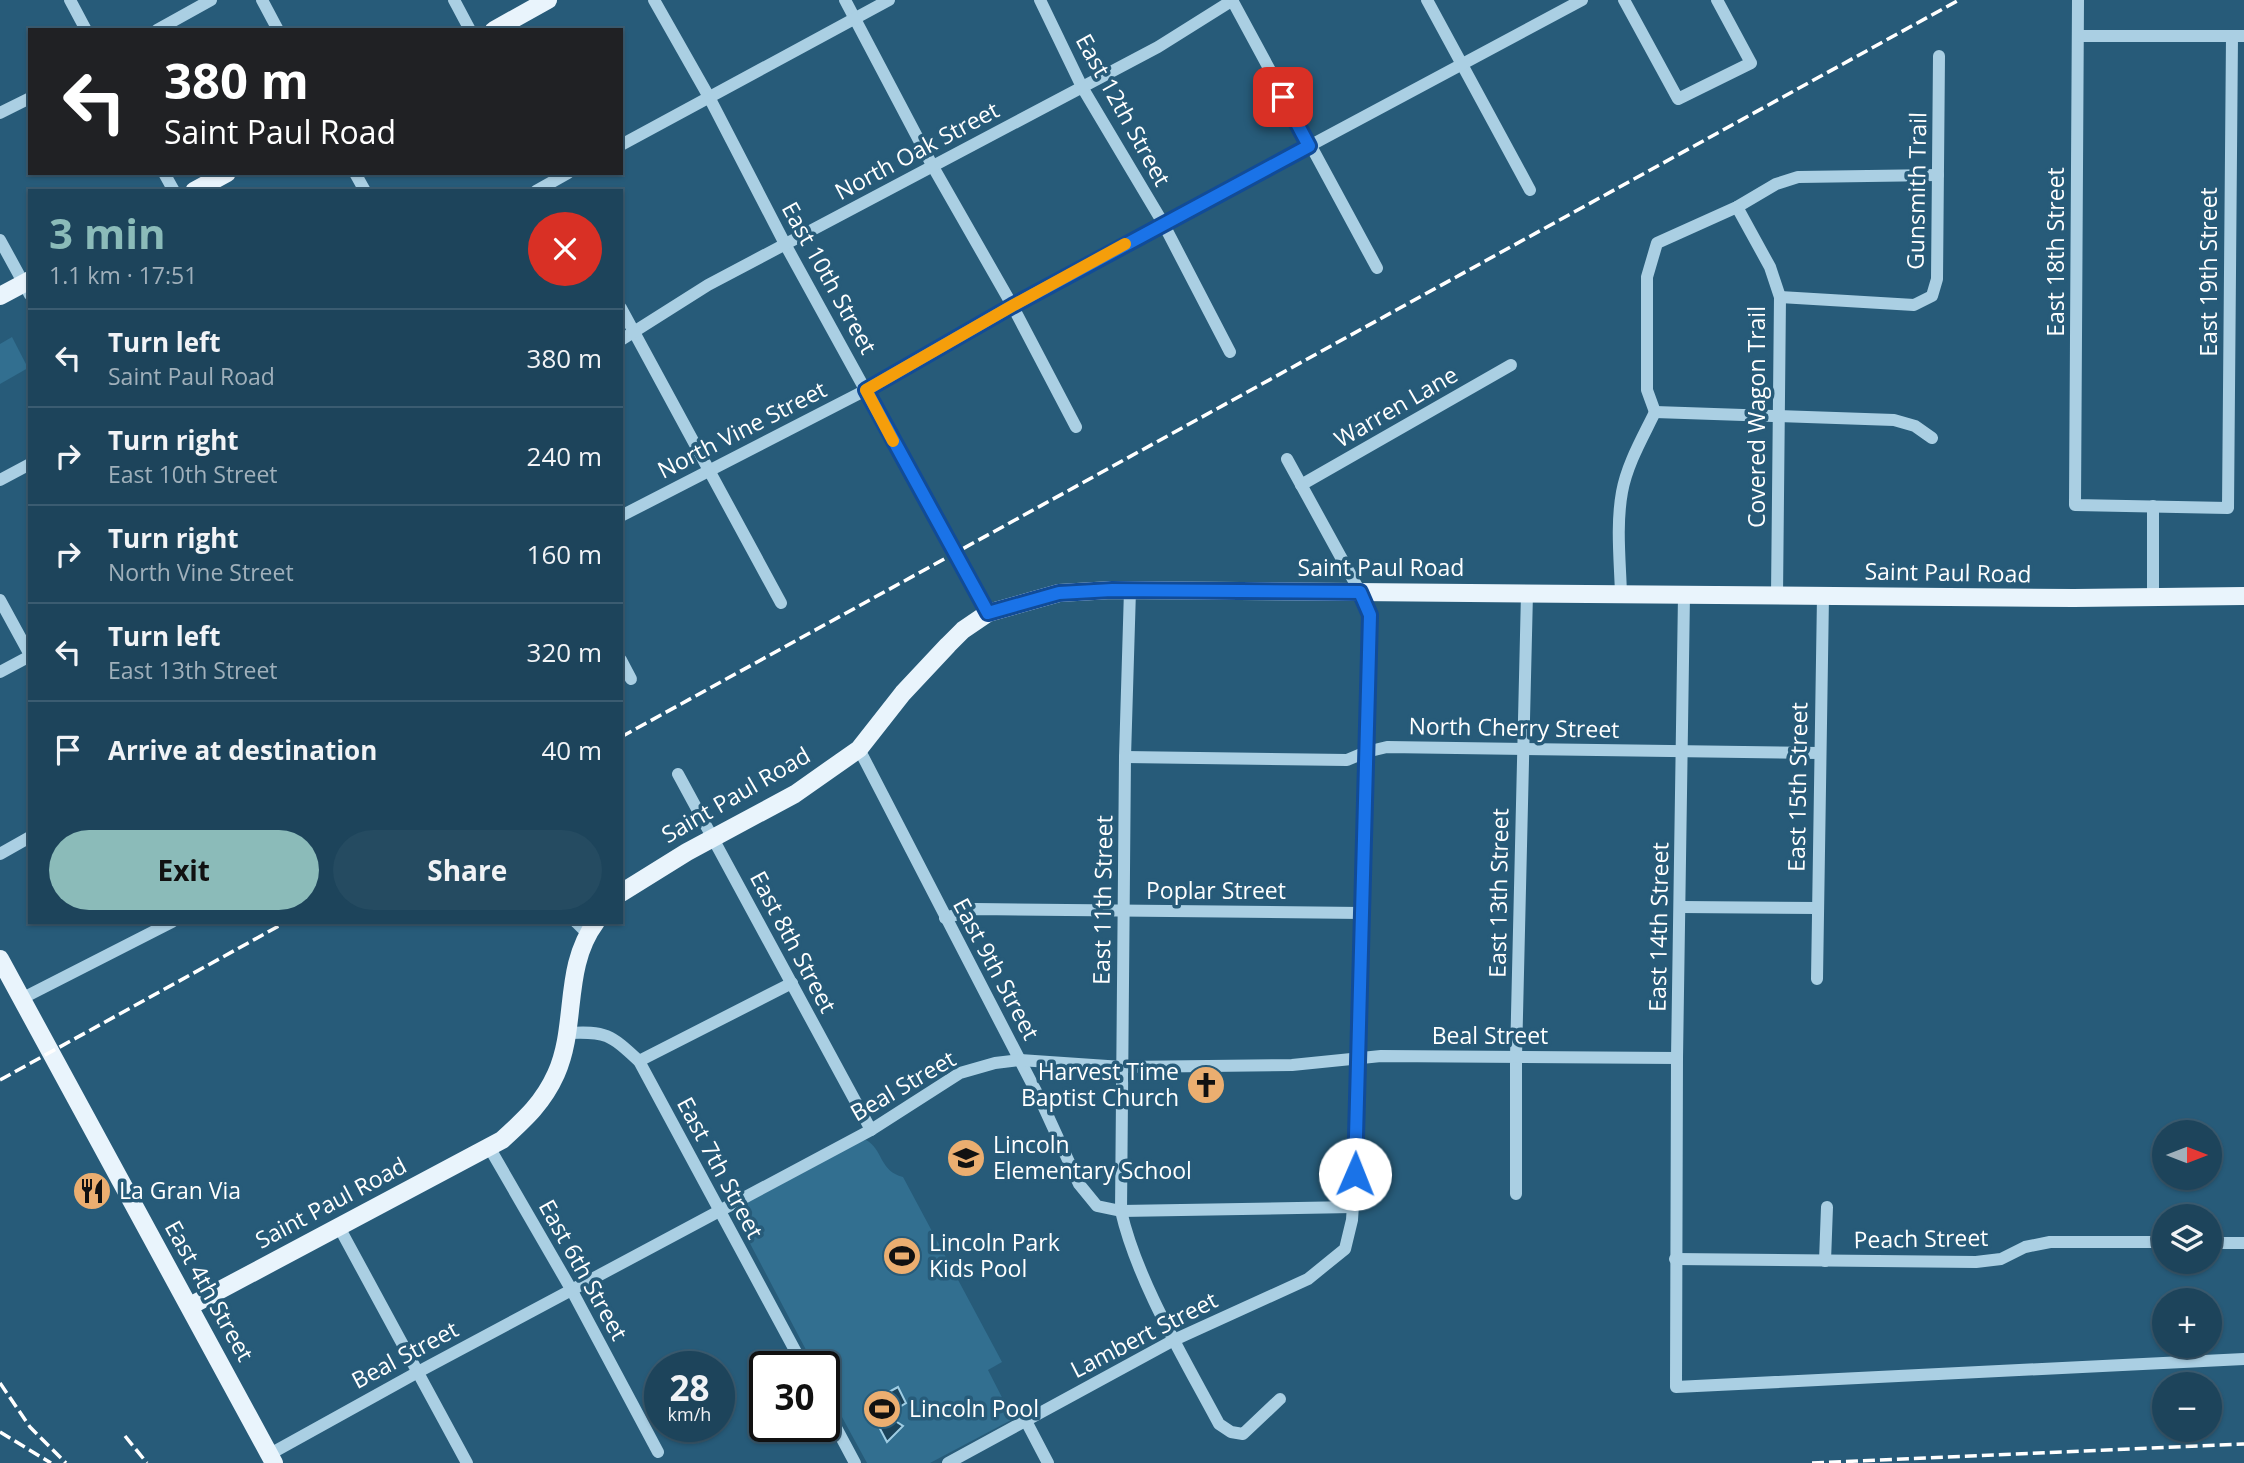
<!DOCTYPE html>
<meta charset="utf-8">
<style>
body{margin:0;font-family:"Open Sans",sans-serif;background:#254b61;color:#f1f3f6;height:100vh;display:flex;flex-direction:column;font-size:26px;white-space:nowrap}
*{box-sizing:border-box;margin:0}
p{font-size:23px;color:#a0b0bb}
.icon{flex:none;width:38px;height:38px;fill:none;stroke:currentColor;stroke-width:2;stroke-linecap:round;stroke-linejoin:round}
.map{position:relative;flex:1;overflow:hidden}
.drawer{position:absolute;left:28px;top:189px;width:595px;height:735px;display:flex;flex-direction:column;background:#1d445b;border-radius:0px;box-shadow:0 2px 5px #0004,0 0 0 2px #3b5c71}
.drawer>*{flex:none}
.banner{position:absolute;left:28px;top:28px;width:595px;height:147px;border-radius:0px;box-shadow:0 2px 5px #0004,0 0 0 2px #3b5c71;background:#202124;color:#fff;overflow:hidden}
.needle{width:46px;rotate:90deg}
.buttons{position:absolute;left:2152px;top:1120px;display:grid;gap:14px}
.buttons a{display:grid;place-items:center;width:70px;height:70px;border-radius:50%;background:#1d445b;box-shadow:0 2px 5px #0004,0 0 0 2px #3b5c71;font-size:35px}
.speed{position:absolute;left:644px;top:1351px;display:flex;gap:14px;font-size:35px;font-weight:700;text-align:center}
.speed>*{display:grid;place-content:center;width:91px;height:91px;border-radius:50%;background:#1d445b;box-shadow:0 2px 5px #0004,0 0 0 2px #3b5c71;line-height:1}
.speed small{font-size:18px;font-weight:400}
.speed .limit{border:4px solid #111;border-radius:10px;background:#fff;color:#111}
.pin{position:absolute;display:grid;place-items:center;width:60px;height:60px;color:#fff;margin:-30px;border-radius:14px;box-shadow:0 4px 10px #0006}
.me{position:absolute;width:77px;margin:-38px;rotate:1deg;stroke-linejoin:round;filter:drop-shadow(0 0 5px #0008)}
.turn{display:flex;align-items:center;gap:24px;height:147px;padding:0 21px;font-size:32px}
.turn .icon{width:91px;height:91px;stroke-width:2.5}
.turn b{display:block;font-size:49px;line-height:60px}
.round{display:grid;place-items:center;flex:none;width:74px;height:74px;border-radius:37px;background:#254b61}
.overview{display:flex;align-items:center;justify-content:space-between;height:119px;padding:0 21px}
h1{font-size:42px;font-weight:700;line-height:52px;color:#8bbbb9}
.cta{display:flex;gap:14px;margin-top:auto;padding:14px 21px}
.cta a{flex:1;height:80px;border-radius:42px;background:#8bbbb9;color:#111;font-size:28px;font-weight:700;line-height:80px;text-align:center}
.cta a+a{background:#254b61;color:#f1f3f6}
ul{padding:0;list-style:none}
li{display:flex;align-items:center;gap:21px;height:98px;padding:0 21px;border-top:2px solid #3b5c71}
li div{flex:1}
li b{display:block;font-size:26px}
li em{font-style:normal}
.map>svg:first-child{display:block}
</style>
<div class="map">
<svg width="2244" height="1463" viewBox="0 0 2244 1463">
<rect width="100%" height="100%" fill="#275b79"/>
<g fill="#326f90">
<path d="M12,337L28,368L0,384V344Z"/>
<path d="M866,1140C883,1149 879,1171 903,1177L1002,1362L988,1370L1013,1419L930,1463H867L824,1384V1367H815L734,1213L735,1209L861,1141Z"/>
</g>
<g fill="#1b435a" stroke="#9ecce3" stroke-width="2">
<path d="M903,1239L911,1244L905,1250L906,1265L896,1272L890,1266L899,1258L897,1245Z"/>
<path d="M898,1387L906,1403L886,1415L903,1426L887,1442L867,1404Z"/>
</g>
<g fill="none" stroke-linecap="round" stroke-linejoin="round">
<g stroke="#aacfe3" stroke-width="12">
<path d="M70,0L86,30"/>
<path d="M262,0L278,30"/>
<path d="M454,0L470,30"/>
<path d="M654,0L709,97L785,244L988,613"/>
<path d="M845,0L932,165L1012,305L1076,427"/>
<path d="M1040,0L1082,87L1163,223L1230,352"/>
<path d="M1232,0L1377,268"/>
<path d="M1427,0L1530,190"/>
<path d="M1624,0L1678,99L1751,63L1717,0"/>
<path d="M2078,0L2075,505L2228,508L2232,36"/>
<path d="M157,30L211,0"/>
<path d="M2079,36H2244"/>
<path d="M0,113L30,98"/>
<path d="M621,145L889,0"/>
<path d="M164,173L174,191"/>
<path d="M355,173L365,191"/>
<path d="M536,191L568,173"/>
<path d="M1737,207L1770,267L1780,297L1777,596"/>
<path d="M0,240L30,295"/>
<path d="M1780,297L1914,305L1932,296L1937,279L1939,56"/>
<path d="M621,308L781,603"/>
<path d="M621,340L708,285L1158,47L1233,0"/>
<path d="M1655,412L1647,390V277L1657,243L1737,207L1776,184L1798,177L1938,175"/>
<path d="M1655,412L1894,420L1915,426L1932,438"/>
<path d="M0,480L30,464"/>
<path d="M1301,485L1511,365"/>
<path d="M621,516L866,390L1012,305L1582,0"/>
<path d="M1130,590L1125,757L1121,1211C1137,1281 1185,1360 1219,1424L1231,1432L1243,1434L1280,1399"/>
<path d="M1621,594C1620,561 1616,525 1622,492C1627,464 1643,437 1655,412"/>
<path d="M1684,595L1677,1058L1676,1387L2244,1359"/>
<path d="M2153,597V506"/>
<path d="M0,600L30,655"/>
<path d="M621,660L631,679"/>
<path d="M0,672L30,656"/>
<path d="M859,749L1041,1101L1079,1184L1097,1206L1121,1211L1353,1207"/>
<path d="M1125,757L1347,760L1366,752L1387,747L1820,753"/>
<path d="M678,774L871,1130"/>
<path d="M0,854L30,837"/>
<path d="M1681,907L1817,908"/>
<path d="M945,918L975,909L1362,913"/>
<path d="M576,922L589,935"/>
<path d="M1817,979L1823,596"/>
<path d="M21,999L172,922"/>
<path d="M567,1033C606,1031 610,1034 639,1061L804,1367"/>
<path d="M639,1061L792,983"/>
<path d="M489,1147L571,1289L658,1452"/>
<path d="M1516,1194V1057L1527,593"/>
<path d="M339,1227L467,1463"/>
<path d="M2210,1243H2244"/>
<path d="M1675,1259L1976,1262L2001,1259L2025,1247L2050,1242H2165"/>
<path d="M1825,1261L1827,1207"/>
<path d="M824,1405L855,1463"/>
<path d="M1026,1421L1048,1463"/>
<path d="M270,1454L418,1372L871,1130L960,1073L995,1063L1020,1060L1122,1067L1292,1065L1381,1056L1677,1058"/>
<path d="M948,1463L1174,1340L1308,1279L1345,1249L1352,1220L1355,1174L1370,615L1360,592L1287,459"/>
</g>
<g stroke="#e9f4fc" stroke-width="18">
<path d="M494,30L548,0"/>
<path d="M194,191L227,173"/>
<path d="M0,296L30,280"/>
<path d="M621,893L687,852L795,794L859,749L903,693L948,645L963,630L988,613L1059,593L1112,590L2074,598L2244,596"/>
<path d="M0,959L274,1463"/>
<path d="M190,1306L502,1140C525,1119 543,1103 556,1074C578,1025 562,968 596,922"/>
</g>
<g stroke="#fff" stroke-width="3.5" stroke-dasharray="12 5" stroke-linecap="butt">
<path d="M621,737L1959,0"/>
<path d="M0,1080L286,922"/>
<path d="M0,1383L30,1427L66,1463"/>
<path d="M0,1432L51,1463"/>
<path d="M125,1436L147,1463"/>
<path d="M1812,1463L2244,1444"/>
</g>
</g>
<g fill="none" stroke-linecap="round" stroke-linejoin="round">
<defs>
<path id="route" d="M1283,97L1309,146L1012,306L866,390L988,613L1059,593L1112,590L1360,592L1370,615L1355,1174"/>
</defs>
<use href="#route" stroke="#114b97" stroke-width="18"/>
<use href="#route" stroke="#1a73e8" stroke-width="12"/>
<path stroke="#f59e0b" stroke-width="12" d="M893,441L866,390L1012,306L1125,244"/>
</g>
<defs>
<symbol id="church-disc" viewBox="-11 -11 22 22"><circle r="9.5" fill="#ebae70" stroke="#275b79"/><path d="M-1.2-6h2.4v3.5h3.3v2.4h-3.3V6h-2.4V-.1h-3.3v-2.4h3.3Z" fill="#111"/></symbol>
<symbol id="school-disc" viewBox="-11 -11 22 22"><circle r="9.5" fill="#ebae70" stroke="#275b79"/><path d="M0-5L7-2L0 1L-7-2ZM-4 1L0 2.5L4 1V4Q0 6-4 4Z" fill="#111"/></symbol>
<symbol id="restaurant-disc" viewBox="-11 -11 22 22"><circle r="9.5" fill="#ebae70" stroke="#275b79"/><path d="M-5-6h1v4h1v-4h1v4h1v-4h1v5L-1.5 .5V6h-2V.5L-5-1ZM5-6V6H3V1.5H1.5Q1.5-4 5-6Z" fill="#111"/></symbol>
<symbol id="stadium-disc" viewBox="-11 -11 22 22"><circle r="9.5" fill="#ebae70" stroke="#275b79"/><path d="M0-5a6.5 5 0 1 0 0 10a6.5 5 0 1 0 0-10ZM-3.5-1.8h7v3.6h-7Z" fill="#111"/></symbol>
</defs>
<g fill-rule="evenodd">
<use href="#church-disc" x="1184" y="1063" width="44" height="44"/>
<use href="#school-disc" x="944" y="1136" width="44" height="44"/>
<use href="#restaurant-disc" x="70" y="1169" width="44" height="44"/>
<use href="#stadium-disc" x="880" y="1234" width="44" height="44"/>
<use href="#stadium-disc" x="860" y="1387" width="44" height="44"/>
</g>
<g text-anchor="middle" stroke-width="7" stroke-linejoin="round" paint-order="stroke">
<g font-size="23" fill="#fff" stroke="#275b79">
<text transform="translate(1123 110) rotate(61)" y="8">East 12th Street</text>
<text transform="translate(917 151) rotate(-28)" y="8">North Oak Street</text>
<text transform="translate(1917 191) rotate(-89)" y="8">Gunsmith Trail</text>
<text transform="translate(2056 252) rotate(-90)" y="8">East 18th Street</text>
<text transform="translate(2209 272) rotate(-90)" y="8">East 19th Street</text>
<text transform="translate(829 278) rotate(61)" y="8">East 10th Street</text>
<text transform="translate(1396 407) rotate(-30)" y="8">Warren Lane</text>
<text transform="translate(1757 417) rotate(-90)" y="8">Covered Wagon Trail</text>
<text transform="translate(742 430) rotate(-27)" y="8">North Vine Street</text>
<text x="1381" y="576">Saint Paul Road</text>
<text transform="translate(1948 573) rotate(1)" y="8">Saint Paul Road</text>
<text transform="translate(1514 728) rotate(1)" y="8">North Cherry Street</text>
<text transform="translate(1798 787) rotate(-89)" y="8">East 15th Street</text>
<text transform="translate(736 795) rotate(-30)" y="8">Saint Paul Road</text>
<text x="1216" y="899">Poplar Street</text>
<text transform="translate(1499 893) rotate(-89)" y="8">East 13th Street</text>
<text transform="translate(1103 900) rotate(-89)" y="8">East 11th Street</text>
<text transform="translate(1659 927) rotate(-89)" y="8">East 14th Street</text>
<text transform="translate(793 942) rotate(62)" y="8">East 8th Street</text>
<text transform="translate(996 969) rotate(62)" y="8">East 9th Street</text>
<text x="1490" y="1044">Beal Street</text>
<text transform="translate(903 1086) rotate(-30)" y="8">Beal Street</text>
<text transform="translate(720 1168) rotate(62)" y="8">East 7th Street</text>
<text transform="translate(331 1203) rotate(-28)" y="8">Saint Paul Road</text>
<text transform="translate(1921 1239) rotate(-1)" y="8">Peach Street</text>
<text transform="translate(583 1270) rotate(61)" y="8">East 6th Street</text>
<text transform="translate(209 1291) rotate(61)" y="8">East 4th Street</text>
<text transform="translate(1144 1335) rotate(-27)" y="8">Lambert Street</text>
<text transform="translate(405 1355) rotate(-28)" y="8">Beal Street</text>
</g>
<g font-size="23" fill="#fff" stroke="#275b79" text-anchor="start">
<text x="1179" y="1080" text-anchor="end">Harvest Time<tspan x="1179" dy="26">Baptist Church</tspan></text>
<text x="993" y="1153">Lincoln<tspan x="993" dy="26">Elementary School</tspan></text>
<text x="119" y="1199">La Gran Via</text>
<text x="929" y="1251">Lincoln Park<tspan x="929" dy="26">Kids Pool</tspan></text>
<text x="909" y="1417">Lincoln Pool</text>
</g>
</g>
</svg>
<div class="buttons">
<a><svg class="needle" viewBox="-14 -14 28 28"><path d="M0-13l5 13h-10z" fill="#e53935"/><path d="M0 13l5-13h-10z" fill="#a0b0bb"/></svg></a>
<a><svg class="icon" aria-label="layers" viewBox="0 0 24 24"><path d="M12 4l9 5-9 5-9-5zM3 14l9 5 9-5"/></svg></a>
<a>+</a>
<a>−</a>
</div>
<div class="speed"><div>28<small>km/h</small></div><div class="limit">30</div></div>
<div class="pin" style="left:1283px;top:97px;background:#d93025"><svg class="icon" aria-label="arrive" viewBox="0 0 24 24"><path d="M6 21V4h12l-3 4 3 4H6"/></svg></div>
<svg class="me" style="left:1355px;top:1174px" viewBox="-20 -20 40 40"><circle r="19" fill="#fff"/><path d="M0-13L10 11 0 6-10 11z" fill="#1a73e8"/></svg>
<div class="banner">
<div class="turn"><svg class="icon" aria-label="left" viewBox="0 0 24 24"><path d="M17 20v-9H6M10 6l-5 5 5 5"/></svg><div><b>380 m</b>Saint Paul Road</div></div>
</div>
<section class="drawer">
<div class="overview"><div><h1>3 min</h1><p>1.1 km · 17:51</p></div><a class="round" style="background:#d93025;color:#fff"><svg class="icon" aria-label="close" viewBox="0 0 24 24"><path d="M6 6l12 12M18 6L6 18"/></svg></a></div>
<ul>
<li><svg class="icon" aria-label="left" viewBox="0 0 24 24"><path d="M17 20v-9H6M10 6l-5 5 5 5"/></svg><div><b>Turn left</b><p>Saint Paul Road</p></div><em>380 m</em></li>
<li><svg class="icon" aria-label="right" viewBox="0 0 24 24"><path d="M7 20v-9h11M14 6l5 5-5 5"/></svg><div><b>Turn right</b><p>East 10th Street</p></div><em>240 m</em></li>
<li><svg class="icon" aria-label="right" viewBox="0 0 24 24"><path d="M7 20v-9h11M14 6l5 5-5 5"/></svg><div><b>Turn right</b><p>North Vine Street</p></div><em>160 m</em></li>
<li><svg class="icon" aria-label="left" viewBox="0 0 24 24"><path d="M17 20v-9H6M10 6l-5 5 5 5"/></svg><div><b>Turn left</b><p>East 13th Street</p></div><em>320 m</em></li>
<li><svg class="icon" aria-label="arrive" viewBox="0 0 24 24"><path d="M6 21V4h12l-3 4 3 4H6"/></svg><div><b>Arrive at destination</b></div><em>40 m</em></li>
</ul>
<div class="cta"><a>Exit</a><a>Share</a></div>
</section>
</div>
